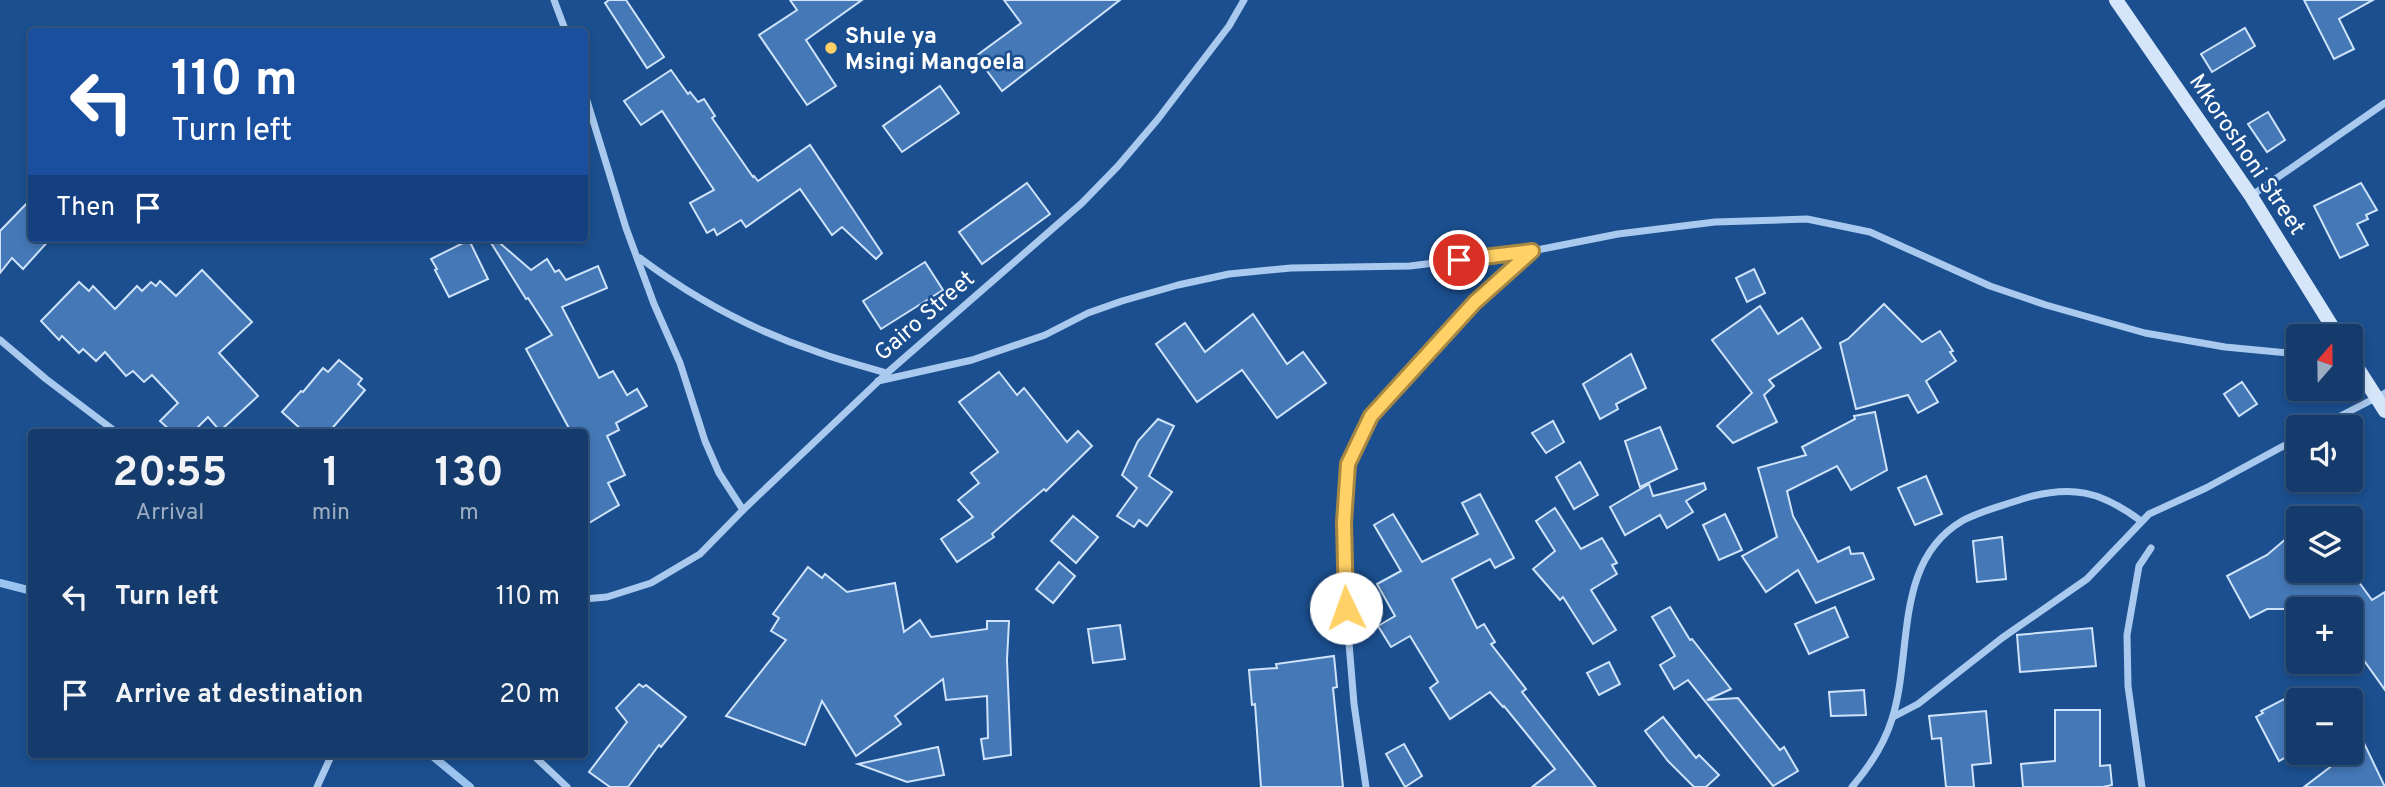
<!DOCTYPE html>
<meta charset="utf-8">
<style>
body{margin:0;font-family:Overpass,sans-serif;background:#214673;color:#f1f3f6;height:100vh;display:flex;flex-direction:column;font-size:26px;white-space:nowrap}
*{box-sizing:border-box;margin:0}
p{font-size:23px;color:#9dadc1}
.icon{flex:none;width:38px;height:38px;fill:none;stroke:currentColor;stroke-width:2;stroke-linecap:round;stroke-linejoin:round}
.map{position:relative;flex:1;overflow:hidden}
.sheet{position:absolute;left:28px;top:429px;width:560px;height:329px;display:flex;flex-direction:column;background:#143b6b;border-radius:7px;box-shadow:0 4px 10px #0003,0 0 0 2px #33557e}
.sheet>*{flex:none}
.hud{position:absolute;left:28px;top:28px;width:560px;height:214px;border-radius:7px;box-shadow:0 4px 10px #0003,0 0 0 2px #33557e;background:#1a4fa0;color:#fff;overflow:hidden}
.needle{width:46px;rotate:20deg}
.fabs{position:absolute;left:2286px;top:324px;display:grid;gap:14px}
.fabs a{display:grid;place-items:center;width:77px;height:77px;border-radius:7px;background:#143b6b;box-shadow:0 4px 10px #0003,0 0 0 2px #33557e;font-size:35px}
.pin{position:absolute;display:grid;place-items:center;width:60px;height:60px;color:#fff;margin:-30px;border:4px solid #fff;border-radius:50%;box-shadow:0 2px 7px #0007}
.me{position:absolute;width:77px;margin:-38px;rotate:357deg;stroke-linejoin:round;filter:drop-shadow(0 0 5px #0008)}
.turn{display:flex;align-items:center;gap:24px;height:147px;padding:0 28px;font-size:32px}
.turn .icon{width:91px;height:91px;stroke-width:2.5}
.turn b{display:block;font-size:49px;line-height:60px}
.then{display:flex;align-items:center;height:66px;padding:0 28px;background:#0003;gap:14px;font-size:26px}
.eta{display:flex;justify-content:space-evenly;align-items:center;height:119px;text-align:center}
.eta b{font-size:42px;font-weight:700;line-height:49px}
ul{padding:0;list-style:none}
li{display:flex;align-items:center;gap:21px;height:98px;padding:0 28px}
li div{flex:1}
li b{display:block;font-size:26px}
li em{font-style:normal}
.map>svg:first-child{display:block}
</style>
<div class="map">
<svg width="2385" height="787" viewBox="0 0 2385 787">
<rect width="100%" height="100%" fill="#1b4f8f"/>
<g fill="none" stroke-linecap="round" stroke-linejoin="round">
<g stroke="#9cc4f0" stroke-width="8">
<path d="M0,583L32,591"/>
<path d="M430,754L470,787"/>
</g>
</g>
<g fill="#4478b7" stroke="#cfe3fa" stroke-width="2">
<path d="M609,0H626L664,57L647,68L605,3Z"/>
<path d="M790,0H862L806,40L836,86L807,105L759,35L797,10Z"/>
<path d="M1004,0H1120L1002,91L976,56L1021,23Z"/>
<path d="M2304,0H2373L2339,19L2354,49L2334,59Z"/>
<path d="M2245,28L2255,46L2212,72L2201,54Z"/>
<path d="M671,70L688,94L690,92L698,102L704,99L715,116L712,118L753,177L754,176L758,181L810,145L882,253L876,259L842,227L832,235L800,189L746,227L741,220L717,235L714,229L707,233L690,203L714,190L662,111L641,125L624,101Z"/>
<path d="M940,86L959,113L902,152L883,126Z"/>
<path d="M2268,112L2285,140L2267,152L2248,124Z"/>
<path d="M1027,183L1050,214L982,264L959,232Z"/>
<path d="M2361,183L2377,210L2366,215L2368,219L2357,224L2368,245L2340,258L2314,206Z"/>
<path d="M32,198V238H51L23,269L12,258L0,273V231Z"/>
<path d="M488,238H494L531,270L547,259L555,272L559,270L566,280L598,266L607,288L562,307L599,378L613,371L627,395L637,389L647,406L616,423L619,430L607,436L625,475L608,483L619,505L584,526V432H571L526,349L552,335L528,298L526,299Z"/>
<path d="M469,240L488,279L449,297L435,270L437,269L431,259Z"/>
<path d="M925,262L943,290L881,329L863,301Z"/>
<path d="M1754,269L1765,293L1747,302L1736,278Z"/>
<path d="M202,270L252,322L219,353L258,396L220,431L208,417L193,432H172L160,421L178,403L152,375L144,382L133,371L126,376L105,352L96,361L83,349L79,353L62,336L59,340L41,321L79,282L89,291L93,286L115,309L137,286L142,291L151,282L156,286L160,281L176,296Z"/>
<path d="M1884,304L1922,342L1940,331L1953,351L1950,352L1956,361L1926,381L1938,402L1918,413L1908,395L1856,409L1840,343L1848,339Z"/>
<path d="M1760,306L1778,334L1802,318L1821,348L1769,380L1774,386L1764,395L1777,422L1733,443L1717,426L1752,393L1712,340Z"/>
<path d="M1253,314L1287,364L1303,352L1326,383L1277,418L1242,370L1197,402L1156,344L1185,323L1205,352Z"/>
<path d="M1631,354L1646,388L1616,404L1618,409L1600,419L1583,384Z"/>
<path d="M339,360L362,379L358,384L365,390L329,432H304L282,412L301,391L303,392L323,368L328,372Z"/>
<path d="M999,372L1017,395L1024,388L1067,442L1078,431L1092,446L1046,491L1044,489L992,534L994,537L957,562L941,539L973,517L958,500L979,483L971,473L998,452L959,402Z"/>
<path d="M2242,382L2257,404L2239,416L2224,394Z"/>
<path d="M1875,412L1887,470L1851,490L1837,466L1787,491L1793,516L1818,562L1849,547L1851,554L1863,553L1874,579L1816,603L1798,570L1766,592L1742,556L1777,537L1758,468L1806,455L1802,447L1855,419L1854,416Z"/>
<path d="M1158,419L1174,426L1149,476L1172,492L1147,526L1139,520L1134,527L1117,516L1137,488L1122,475L1138,441Z"/>
<path d="M1553,421L1564,442L1546,453L1532,433Z"/>
<path d="M1660,427L1677,469L1640,487L1625,441Z"/>
<path d="M1580,462L1598,495L1574,509L1556,477Z"/>
<path d="M1926,476L1942,514L1915,525L1898,488Z"/>
<path d="M1704,483L1706,489L1686,501L1693,512L1667,528L1660,515L1625,535L1610,507L1649,484L1653,496Z"/>
<path d="M1480,494L1514,558L1495,568L1490,559L1452,579L1477,628L1484,624L1495,642L1491,644L1526,689L1522,692L1596,787H1532L1555,769L1504,706L1503,707L1490,692L1450,719L1430,688L1438,682L1410,636L1391,647L1378,626L1395,616L1377,584L1401,571L1374,525L1393,514L1422,562L1478,534L1462,503Z"/>
<path d="M1555,508L1581,549L1602,538L1617,563L1612,565L1617,574L1591,590L1616,630L1593,644L1563,597L1560,600L1533,569L1555,551L1536,521Z"/>
<path d="M1725,514L1742,550L1719,560L1703,525Z"/>
<path d="M1073,516L1098,537L1076,563L1051,541Z"/>
<path d="M2002,537L2006,579L1977,582L1973,541Z"/>
<path d="M2287,538L2298,552V570H2350L2372,600L2385,592V690L2350,641V609H2267L2250,618L2227,576L2267,555Z"/>
<path d="M1059,562L1075,576L1053,603L1036,589Z"/>
<path d="M808,567L822,578L825,574L847,592L895,583L904,632L920,620L931,637L987,629V621H1009L1007,660L1011,755L984,759L981,739L988,738L987,696L946,700L943,679L895,716L901,724L856,756L822,701L805,745L726,716L786,640L771,631L779,618L773,614Z"/>
<path d="M1670,607L1690,640L1692,639L1731,689L1707,700L1738,698L1780,750L1784,747L1798,771L1773,786L1688,680L1674,689L1660,665L1675,656L1652,617Z"/>
<path d="M1835,607L1848,637L1809,654L1795,624Z"/>
<path d="M1120,625L1125,659L1093,663L1088,629Z"/>
<path d="M2092,628L2096,666L2020,672L2017,635Z"/>
<path d="M1334,656L1337,687L1333,688L1343,787H1261L1255,704L1252,705L1249,670L1277,668L1276,664Z"/>
<path d="M1609,662L1620,684L1599,695L1587,673Z"/>
<path d="M639,684L643,687L646,685L686,717L661,747L659,745L628,787H610L589,772L627,722L616,708Z"/>
<path d="M1864,690L1866,715L1831,716L1829,692Z"/>
<path d="M2298,692V750L2279,761L2256,717L2263,713L2261,711Z"/>
<path d="M2055,710H2100V766L2110,765L2112,785L2103,787H2023L2021,764L2055,761Z"/>
<path d="M1986,711L1991,763L1972,765L1974,787H1946L1941,738L1932,739L1929,716Z"/>
<path d="M1663,717L1696,758L1699,755L1719,775L1706,787H1694L1668,761L1645,731Z"/>
<path d="M2363,741L2385,787H2304L2350,752Z"/>
<path d="M1404,744L1422,776L1405,787L1386,754Z"/>
<path d="M938,747L944,775L907,782L858,764Z"/>
</g>
<g fill="none" stroke-linecap="round" stroke-linejoin="round">
<g stroke="#a9c9ee" stroke-width="7">
<path d="M554,0L566,32"/>
<path d="M584,91L626,228L654,304L680,363L705,441L719,473L743,510"/>
<path d="M2251,196L2385,103"/>
<path d="M640,258C692,297 752,330 815,351C838,360 863,366 887,373"/>
<path d="M0,340L46,379L116,432"/>
<path d="M878,381L972,360L1045,335L1088,313L1122,301L1178,285L1229,274L1291,268L1410,266L1532,251L1618,234L1715,222L1807,219L1870,232L1990,286L2046,305L2145,333L2225,347L2298,354"/>
<path d="M2319,427L2385,393"/>
<path d="M584,599L607,597L651,583L700,554L743,510L887,373L1082,203L1118,166L1158,119L1229,26L1244,0"/>
<path d="M1893,717L1918,704L2002,638L2087,579L2149,514L2206,488L2298,438"/>
<path d="M532,754L567,787"/>
<path d="M317,787L332,754"/>
<path d="M1366,787L1354,704L1344,582V522L1348,464L1371,416L1475,302L1532,251"/>
<path d="M1852,787C1870,766 1884,745 1892,719C1913,653 1893,562 1962,521C1980,511 2002,506 2022,499C2071,484 2101,491 2141,521"/>
<path d="M2142,787L2128,686L2127,635L2139,566L2151,548"/>
</g>
<g stroke="#d6e6fa" stroke-width="14">
<path d="M2116,0L2251,196L2338,336"/>
<path d="M2350,356L2385,411"/>
</g>
</g>
<g fill="none" stroke-linecap="round" stroke-linejoin="round">
<defs>
<path id="route" d="M1346,608L1344,522L1348,464L1371,416L1475,302L1532,251L1459,260"/>
</defs>
<use href="#route" stroke="#a68842" stroke-width="18"/>
<use href="#route" stroke="#ffd166" stroke-width="12"/>
</g>
<circle fill="#ffd166" stroke="#1b4f8f" stroke-width="2.5" cx="831" cy="48" r="7"/>
<g text-anchor="middle" stroke-width="5" stroke-linejoin="round" paint-order="stroke">
<g font-size="23" font-weight="bold" fill="#fff" stroke="#1b4f8f" text-anchor="start">
<text x="845" y="43">Shule ya<tspan x="845" dy="26">Msingi Mangoela</tspan></text>
</g>
<g font-size="23" fill="#fff" stroke="#1b4f8f">
<text transform="translate(2248 154) rotate(56)" y="8">Mkoroshoni Street</text>
<text transform="translate(924 315) rotate(-41)" y="8">Gairo Street</text>
</g>
</g>
</svg>
<div class="fabs">
<a><svg class="needle" viewBox="-14 -14 28 28"><path d="M0-13l5 13h-10z" fill="#e53935"/><path d="M0 13l5-13h-10z" fill="#9dadc1"/></svg></a>
<a><svg class="icon" aria-label="sound" viewBox="0 0 24 24"><path d="M4 9h4l5-4v14l-5-4H4zM17 9q2 3 0 6"/></svg></a>
<a><svg class="icon" aria-label="layers" viewBox="0 0 24 24"><path d="M12 4l9 5-9 5-9-5zM3 14l9 5 9-5"/></svg></a>
<a>+</a>
<a>−</a>
</div>
<div class="pin" style="left:1459px;top:260px;background:#d93025"><svg class="icon" aria-label="arrive" viewBox="0 0 24 24"><path d="M6 21V4h12l-3 4 3 4H6"/></svg></div>
<svg class="me" style="left:1346px;top:608px" viewBox="-20 -20 40 40"><circle r="19" fill="#fff"/><path d="M0-13L10 11 0 6-10 11z" fill="#ffd166"/></svg>
<div class="hud">
<div class="turn"><svg class="icon" aria-label="left" viewBox="0 0 24 24"><path d="M17 20v-9H6M10 6l-5 5 5 5"/></svg><div><b>110 m</b>Turn left</div></div>
<div class="then">Then<svg class="icon" aria-label="arrive" viewBox="0 0 24 24"><path d="M6 21V4h12l-3 4 3 4H6"/></svg></div>
</div>
<section class="sheet">
<div class="eta">
<div><b>20:55</b><p>Arrival</p></div>
<div><b>1</b><p>min</p></div>
<div><b>130</b><p>m</p></div>
</div>
<ul>
<li><svg class="icon" aria-label="left" viewBox="0 0 24 24"><path d="M17 20v-9H6M10 6l-5 5 5 5"/></svg><div><b>Turn left</b></div><em>110 m</em></li>
<li><svg class="icon" aria-label="arrive" viewBox="0 0 24 24"><path d="M6 21V4h12l-3 4 3 4H6"/></svg><div><b>Arrive at destination</b></div><em>20 m</em></li>
</ul>
</section>
</div>
